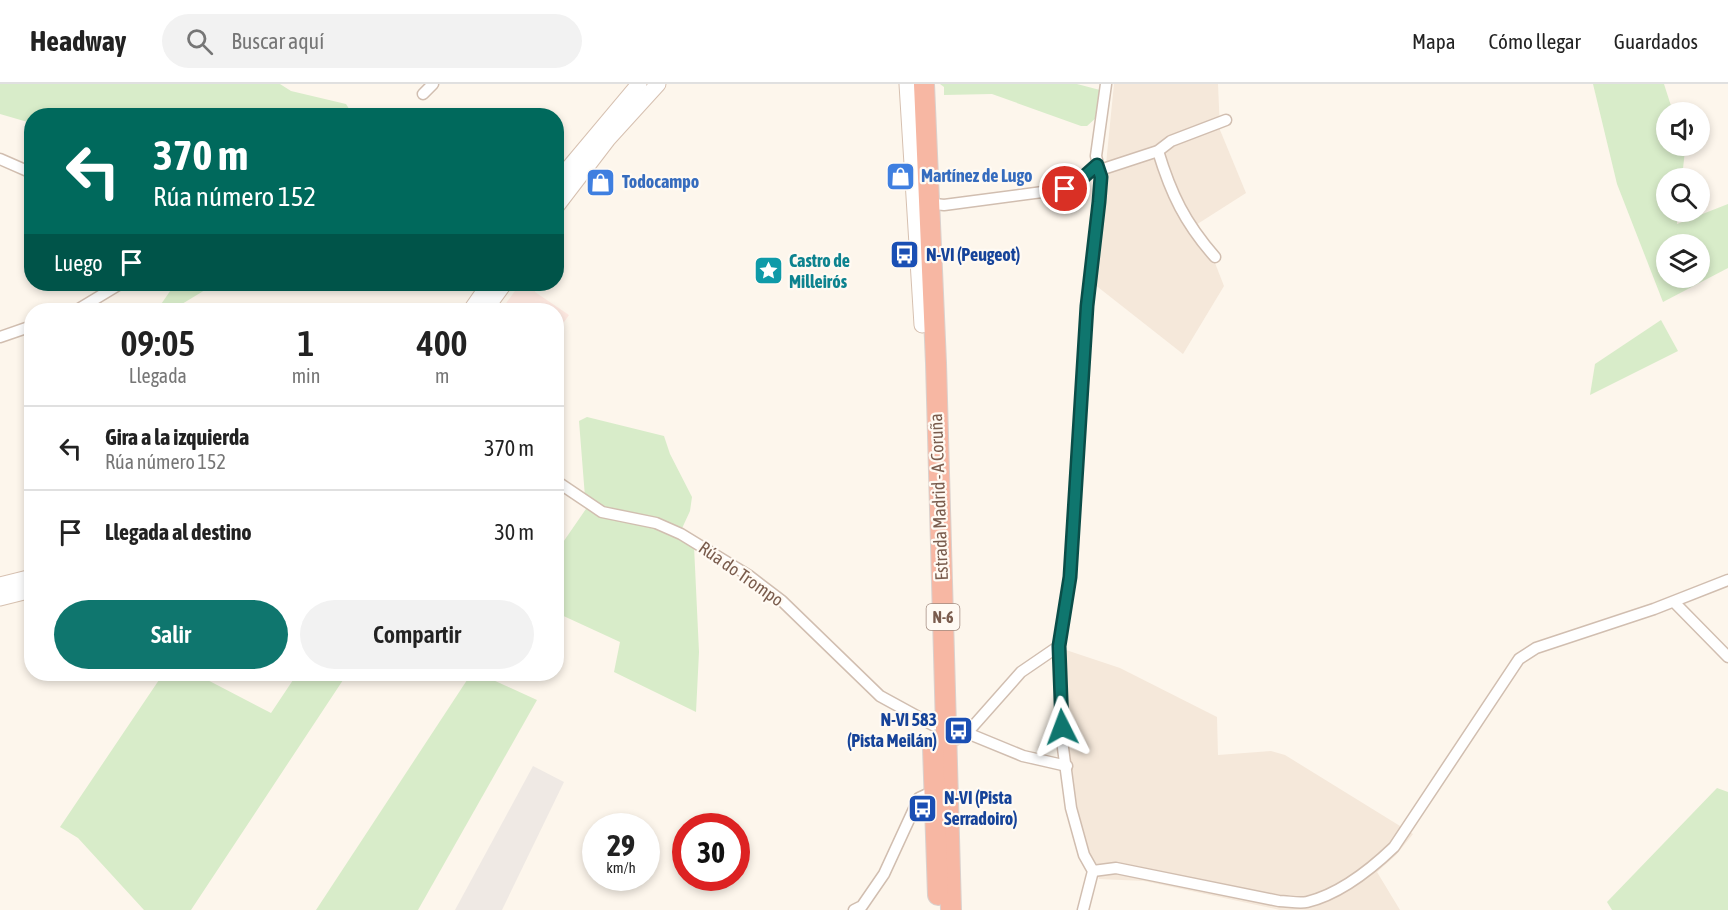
<!DOCTYPE html>
<html lang="es">
<meta charset="utf-8">
<style>
body{margin:0;font-family:"Asap Condensed",sans-serif;background:#f2f2f2;color:#222;height:100vh;display:flex;flex-direction:column;font-size:22px;white-space:nowrap}
*{box-sizing:border-box;margin:0}
p{font-size:20px;color:#767676}
.icon{flex:none;width:33px;height:33px;fill:none;stroke:currentColor;stroke-width:2;stroke-linecap:round;stroke-linejoin:round}
.map{position:relative;flex:1;overflow:hidden}
.details{position:absolute;left:24px;top:219px;width:540px;height:378px;display:flex;flex-direction:column;background:#fff;border-radius:24px;box-shadow:0 3px 9px #0003}
.details>*{flex:none}
.top-card{position:absolute;left:24px;top:24px;width:540px;height:183px;border-radius:24px;box-shadow:0 3px 9px #0003;background:#00695c;color:#fff;overflow:hidden}
.fabs{position:absolute;left:1656px;top:18px;display:grid;gap:12px}
.fabs a{display:grid;place-items:center;width:54px;height:54px;border-radius:50%;background:#fff;box-shadow:0 3px 9px #0003;font-size:30px}
.speed{position:absolute;left:582px;top:729px;display:flex;gap:12px;font-size:30px;font-weight:700;text-align:center}
.speed>*{display:grid;place-content:center;width:78px;height:78px;border-radius:50%;background:#fff;box-shadow:0 3px 9px #0003;line-height:1}
.speed small{font-size:15px;font-weight:400}
.speed .limit{border:9px solid #d22;background:#fff;color:#111}
.pin{position:absolute;display:grid;place-items:center;width:51px;height:51px;color:#fff;margin:-26px;border:3px solid #fff;border-radius:50%;box-shadow:0 2px 6px #0007}
.me{position:absolute;width:66px;margin:-33px;rotate:357deg;stroke-linejoin:round;filter:drop-shadow(0 0 4px #0008)}
.turn{display:flex;align-items:center;gap:21px;height:126px;padding:0 30px;font-size:27px}
.turn .icon{width:78px;height:78px;stroke-width:2.5}
.turn b{display:block;font-size:42px;line-height:51px}
.then{display:flex;align-items:center;height:57px;padding:0 30px;background:#0003;gap:12px;font-size:22px}
.eta{display:flex;justify-content:space-evenly;align-items:center;height:102px;text-align:center}
.eta b{font-size:36px;font-weight:600;line-height:42px}
.cta{display:flex;gap:12px;margin-top:auto;padding:12px 30px}
.cta a{flex:1;height:69px;border-radius:36px;background:#0f766e;color:#fff;font-size:24px;font-weight:600;line-height:69px;text-align:center}
.cta a+a{background:#f2f2f2;color:#222}
ul{padding:0;list-style:none}
li{display:flex;align-items:center;gap:18px;height:84px;padding:0 30px;border-top:2px solid #e0e0e0}
li div{flex:1}
li b{display:block;font-size:22px}
li em{font-style:normal}
header{display:flex;align-items:center;gap:36px;box-sizing:border-box;height:84px;padding:0 30px;background:#fff;border-bottom:2px solid #e0e0e0}
header strong{font-size:28px}
nav{display:flex;gap:33px;margin-inline-start:auto;font-size:21px}
.search{width:420px;height:54px;background:#f2f2f2;display:flex;align-items:center;gap:15px;box-sizing:border-box;padding:0 21px;border-radius:33px;color:#767676;font-size:22px}
.map>svg:first-child{display:block}
</style>
<header>
<strong>Headway</strong>
<div class="search"><svg class="icon" aria-label="search" viewBox="0 0 24 24"><circle cx="10" cy="10" r="6"/><path d="M15 15l6 6"/></svg>Buscar aquí</div>
<nav><a>Mapa</a><a>Cómo llegar</a><a>Guardados</a></nav>
</header>
<div class="map">
<svg width="1728" height="826" viewBox="0 0 1728 826">
<rect width="100%" height="100%" fill="#fdf6ec"/>
<g fill="#f5e8da">
<path d="M1114,0H1218L1220,46L1246,109L1188,146L1215,179L1224,202L1183,270L1094,200Z"/>
<path d="M1063,565L1120,584L1217,633L1218,671L1271,667L1285,671L1413,750L1396,771L1377,788L1400,826H1280L1144,797L1099,795L1073,723Z"/>
</g>
<path fill="#fde8e0" d="M520,200H536L535,208L569,231L557,248L556,226H501Z"/>
<path fill="#efe9e4" d="M533,682L564,698L502,826H455Z"/>
<g fill="#d8ecc9" fill-rule="evenodd">
<path d="M0,0H280L291,7L346,20L353,31L32,32L31,39L0,30Z"/>
<path d="M940,0H1077L1100,6L1097,33L1087,42H1081L992,10L944,11V3Z"/>
<path d="M1593,0H1664L1673,28H1666V62H1683L1685,66L1682,94H1666V128H1678L1677,140L1728,120V184L1663,218L1617,100ZM1666,160H1700V194H1666Z"/>
<path d="M175,200H215L172,226H157Z"/>
<path d="M1661,236L1678,267L1590,311L1595,280Z"/>
<path d="M587,333L664,352L670,370L692,413L690,427L678,453L694,462L699,568L696,628L614,588L620,558L557,529V467L588,422L585,413L579,337Z"/>
<path d="M163,590H196L271,629L297,590H347L191,826H144L78,754L60,743Z"/>
<path d="M471,590H480L537,616L418,826H316Z"/>
<path d="M1717,704L1728,708V826H1612L1607,818Z"/>
</g>
<g fill="none" stroke-linecap="round" stroke-linejoin="round">
<defs>
<g id="street">
<path d="M423,10L433,0"/>
<path d="M1158,67C1171,110 1185,139 1215,173"/>
<path d="M0,75L32,89"/>
<path d="M1100,86L1158,67L1171,57L1226,36"/>
<path d="M935,120L944,121L1065,105L1079,97L1097,81"/>
<path d="M77,226L120,200"/>
<path d="M0,253L32,242"/>
<path d="M556,397L602,428L656,439L681,450L748,491L782,517L880,612L933,641"/>
<path d="M1674,518L1728,573"/>
<path d="M967,649L1023,672L1067,682"/>
<path d="M946,655H957L967,649L1021,588L1059,562"/>
<path d="M1093,787L1116,784L1279,817C1288,817 1299,820 1307,818C1340,810 1370,786 1394,763L1519,575L1536,564L1654,525L1728,496"/>
<path d="M854,826L862,822L884,790L919,714L934,707"/>
<path d="M1083,826L1093,787L1084,771L1071,724L1063,664L1059,562L1070,493L1087,222L1099,118L1101,93L1096,72L1106,0"/>
</g>
<g id="secondary">
<path d="M907,0L922,241"/>
<path d="M556,99L639,0"/>
<path d="M556,123L608,55L658,0"/>
<path d="M471,226L489,200"/>
<path d="M485,226L504,200"/>
<path d="M0,501L32,493"/>
<path d="M0,514L32,506"/>
</g>
<g id="highway">
<path d="M924,0L936,279L951,826"/>
<path d="M933,664L938,811"/>
</g>
</defs>
<use href="#street" stroke="#d1beb0" stroke-width="13"/>
<use href="#secondary" stroke="#d6c0b0" stroke-width="17"/>
<use href="#highway" stroke="#dad1cd" stroke-width="22"/>
<use href="#street" stroke="#fff" stroke-width="10"/>
<use href="#secondary" stroke="#fff" stroke-width="15"/>
<use href="#highway" stroke="#f7b7a3" stroke-width="20"/>
</g>
<g fill="none" stroke-linecap="round" stroke-linejoin="round">
<defs>
<path id="route" d="M1062,643L1059,562L1070,493L1087,222L1099,118L1101,93L1097,81L1079,97L1065,105"/>
</defs>
<use href="#route" stroke="#0a4d48" stroke-width="15"/>
<use href="#route" stroke="#0f766e" stroke-width="10"/>
</g>
<defs>
<symbol id="shop-square" viewBox="-11 -11 22 22"><rect x="-9" y="-9" width="18" height="18" rx="4" fill="#3f7fe0" stroke="#fffaf3"/><path d="M-5-2.5h2.3a2.7 3.5 0 0 1 5.4 0H5L5.5 6h-11ZM-1.5-2.5h3a1.5 2.3 0 0 0-3 0Z" fill="#fff"/></symbol>
<symbol id="bus-square" viewBox="-11 -11 22 22"><rect x="-9" y="-9" width="18" height="18" rx="4" fill="#1a4fb4" stroke="#fffaf3"/><path d="M-5-6H5V4H4V6H2V4H-2V6H-4V4H-5ZM-3.5-4V0h7V-4ZM-3.5 1.2v1.5H-2V1.2ZM2 1.2v1.5H3.5V1.2Z" fill="#fff"/></symbol>
<symbol id="sight-square" viewBox="-11 -11 22 22"><rect x="-9" y="-9" width="18" height="18" rx="4" fill="#0f9aa8" stroke="#fffaf3"/><path d="M0-6L1.8-2.2L6-1.7L2.9 1.2L3.7 5.4L0 3.3L-3.7 5.4L-2.9 1.2L-6-1.7L-1.8-2.2Z" fill="#fff"/></symbol>
</defs>
<g fill-rule="evenodd">
<use href="#shop-square" x="884" y="76" width="33" height="33"/>
<use href="#shop-square" x="584" y="82" width="33" height="33"/>
<use href="#bus-square" x="888" y="154" width="33" height="33"/>
<use href="#sight-square" x="752" y="170" width="33" height="33"/>
<use href="#bus-square" x="942" y="630" width="33" height="33"/>
<use href="#bus-square" x="906" y="708" width="33" height="33"/>
</g>
<g text-anchor="middle" stroke-width="4.5" stroke-linejoin="round" paint-order="stroke">
<rect fill="#fffaf3" stroke="#a28b7f" stroke-width="1.5" x="926.5" y="520" width="33" height="26" rx="4.5"/>
<g font-size="16" font-weight="bold" fill="#7a5c4d">
<text x="943" y="539">N-6</text>
</g>
<g font-size="18" font-weight="bold" fill="#366cbe" stroke="#fffaf3" text-anchor="start">
<text x="921" y="98">Martínez de Lugo</text>
<text x="622" y="104">Todocampo</text>
</g>
<g font-size="18" font-weight="bold" fill="#164399" stroke="#fffaf3" text-anchor="start">
<text x="926" y="177">N-VI (Peugeot)</text>
<text x="937" y="642" text-anchor="end">N-VI 583<tspan x="937" dy="21">(Pista Meilán)</tspan></text>
<text x="944" y="720">N-VI (Pista<tspan x="944" dy="21">Serradoiro)</tspan></text>
</g>
<g font-size="18" font-weight="bold" fill="#0d838f" stroke="#fffaf3" text-anchor="start">
<text x="789" y="183">Castro de<tspan x="789" dy="21">Milleirós</tspan></text>
</g>
<g font-size="18" fill="#7a5c4d" stroke="#fffaf3">
<text transform="translate(939 413) rotate(-92)" y="6">Estrada Madrid - A Coruña</text>
<text transform="translate(741 490) rotate(35)" y="6">Rúa do Trompo</text>
</g>
</g>
</svg>
<div class="fabs">
<a><svg class="icon" aria-label="sound" viewBox="0 0 24 24"><path d="M4 9h4l5-4v14l-5-4H4zM17 9q2 3 0 6"/></svg></a>
<a><svg class="icon" aria-label="search" viewBox="0 0 24 24"><circle cx="10" cy="10" r="6"/><path d="M15 15l6 6"/></svg></a>
<a><svg class="icon" aria-label="layers" viewBox="0 0 24 24"><path d="M12 4l9 5-9 5-9-5zM3 14l9 5 9-5"/></svg></a>
</div>
<div class="speed"><div>29<small>km/h</small></div><div class="limit">30</div></div>
<div class="pin" style="left:1065px;top:105px;background:#d93025"><svg class="icon" aria-label="arrive" viewBox="0 0 24 24"><path d="M6 21V4h12l-3 4 3 4H6"/></svg></div>
<svg class="me" style="left:1062px;top:643px" viewBox="-20 -20 40 40"><path d="M0-17L14 15 0 8-14 15z" fill="#0f766e" stroke="#fff" stroke-width="4"/></svg>
<div class="top-card">
<div class="turn"><svg class="icon" aria-label="left" viewBox="0 0 24 24"><path d="M17 20v-9H6M10 6l-5 5 5 5"/></svg><div><b>370 m</b>Rúa número 152</div></div>
<div class="then">Luego<svg class="icon" aria-label="arrive" viewBox="0 0 24 24"><path d="M6 21V4h12l-3 4 3 4H6"/></svg></div>
</div>
<section class="details">
<div class="eta">
<div><b>09:05</b><p>Llegada</p></div>
<div><b>1</b><p>min</p></div>
<div><b>400</b><p>m</p></div>
</div>
<ul>
<li><svg class="icon" aria-label="left" viewBox="0 0 24 24"><path d="M17 20v-9H6M10 6l-5 5 5 5"/></svg><div><b>Gira a la izquierda</b><p>Rúa número 152</p></div><em>370 m</em></li>
<li><svg class="icon" aria-label="arrive" viewBox="0 0 24 24"><path d="M6 21V4h12l-3 4 3 4H6"/></svg><div><b>Llegada al destino</b></div><em>30 m</em></li>
</ul>
<div class="cta"><a>Salir</a><a>Compartir</a></div>
</section>
</div>
